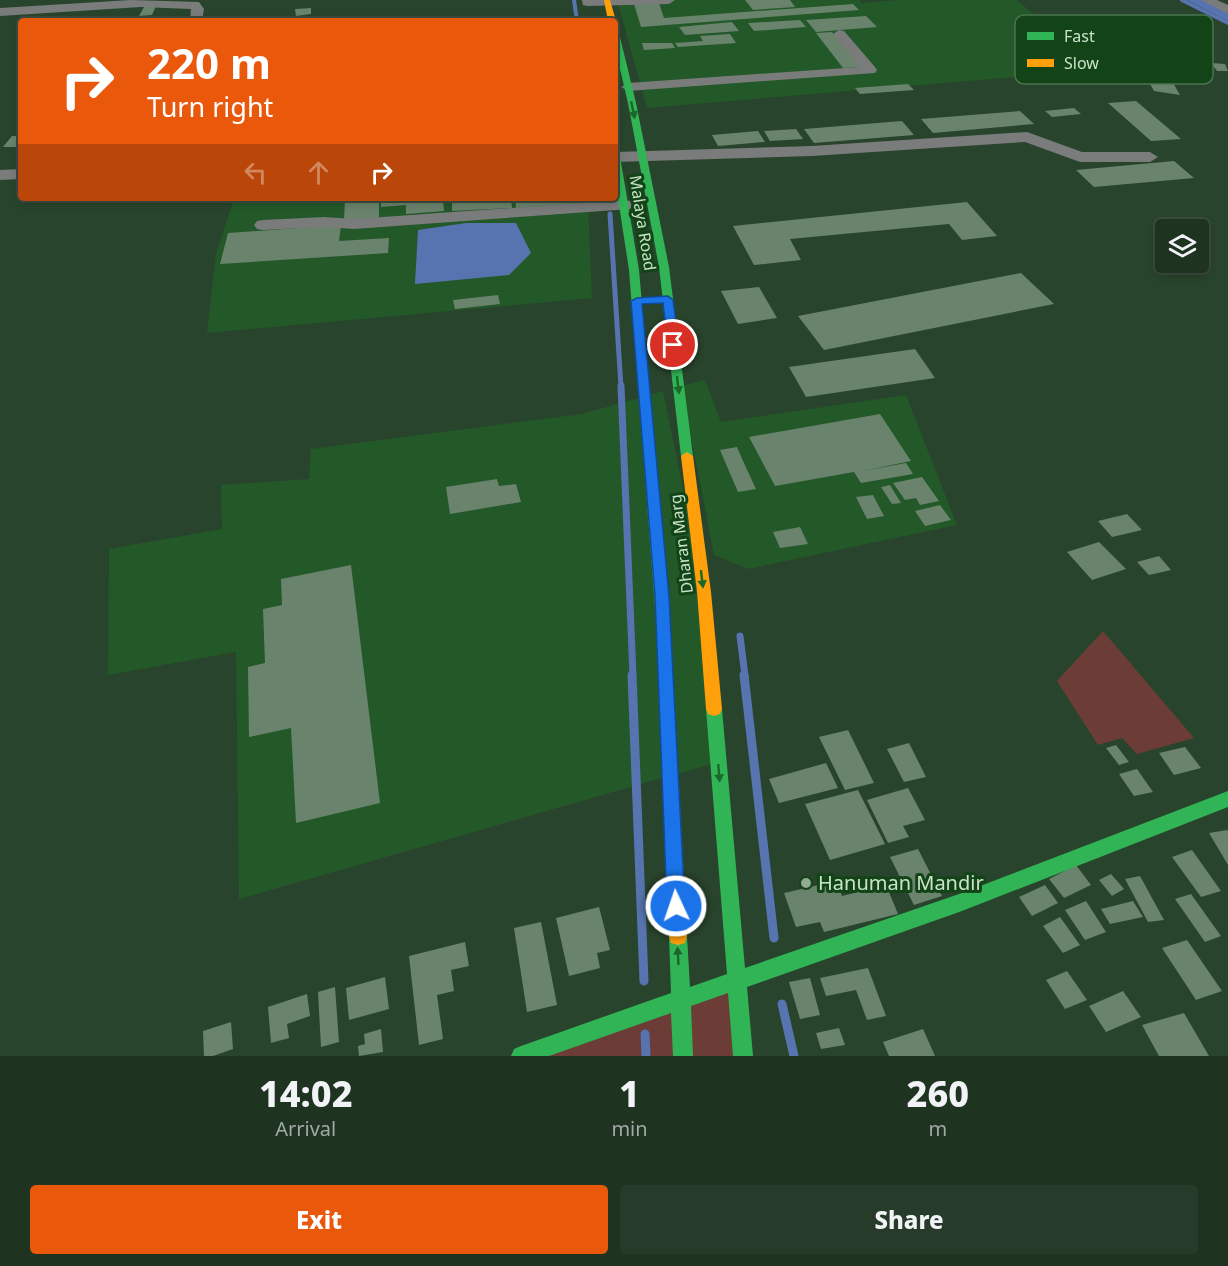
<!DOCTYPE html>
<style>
body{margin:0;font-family:"Noto Sans",sans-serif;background:#273b2a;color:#f1f3f6;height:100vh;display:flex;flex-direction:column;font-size:22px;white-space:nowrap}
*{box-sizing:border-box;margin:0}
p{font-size:20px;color:#a1aaa5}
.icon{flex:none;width:33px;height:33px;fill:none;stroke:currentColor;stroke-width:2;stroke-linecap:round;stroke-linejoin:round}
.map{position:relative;height:1056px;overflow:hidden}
.side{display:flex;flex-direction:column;background:#1f3321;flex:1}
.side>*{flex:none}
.guide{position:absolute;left:18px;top:18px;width:600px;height:183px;border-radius:6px;box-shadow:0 3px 9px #0003,0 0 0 2px #3c4e3f;background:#ea580c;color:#fff;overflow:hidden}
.tools{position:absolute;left:1155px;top:219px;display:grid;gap:12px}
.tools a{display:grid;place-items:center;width:54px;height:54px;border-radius:6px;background:#1f3321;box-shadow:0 3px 9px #0003,0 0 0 2px #3c4e3f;font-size:30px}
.pin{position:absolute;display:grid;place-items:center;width:51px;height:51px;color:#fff;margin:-26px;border:3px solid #fff;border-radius:50%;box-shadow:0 2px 6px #0007}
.me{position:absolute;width:66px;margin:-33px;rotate:357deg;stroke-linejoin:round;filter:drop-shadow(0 0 4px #0008)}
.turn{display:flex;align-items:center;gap:21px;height:126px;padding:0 30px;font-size:27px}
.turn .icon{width:78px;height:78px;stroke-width:2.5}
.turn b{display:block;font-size:42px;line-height:51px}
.lanes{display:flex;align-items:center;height:57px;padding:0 30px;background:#0003;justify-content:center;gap:30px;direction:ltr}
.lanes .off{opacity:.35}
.eta{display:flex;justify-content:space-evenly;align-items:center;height:102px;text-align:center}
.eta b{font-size:36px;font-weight:800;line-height:42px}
.primary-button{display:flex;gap:12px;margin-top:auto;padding:12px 30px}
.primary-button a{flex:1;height:69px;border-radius:6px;background:#ea580c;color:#fff;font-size:24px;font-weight:800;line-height:69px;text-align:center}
.primary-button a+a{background:#273b2a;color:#f1f3f6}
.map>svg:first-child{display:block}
</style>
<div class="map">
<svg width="1228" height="1056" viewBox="0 0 1228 1056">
<rect width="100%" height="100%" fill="#29442c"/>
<g fill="#235829">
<path d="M617,0H859L862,3L898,0H1017L1039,19L1087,16L1122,52L1117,63L1123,68L647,108Z"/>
<path d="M234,198H588L592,298L207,333L216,254Z"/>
<path d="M705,380L721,422L906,395L957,525L748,569L714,555L681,386Z"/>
<path d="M663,391L704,592L718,762L239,899L236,652L108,675L109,549L222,529L221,485L309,479L311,449L582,414Z"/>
</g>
<g fill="#6c3d36">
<path d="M1103,631L1194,738L1137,754L1122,738L1098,745L1057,681Z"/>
<path d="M737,982L743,1056H521Z"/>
</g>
<path fill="#5774b0" d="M466,223H516L531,253L509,275L415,284L418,230Z"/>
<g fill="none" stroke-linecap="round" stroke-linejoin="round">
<g stroke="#5774b0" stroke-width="4">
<path d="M574,0L577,21"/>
<path d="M1182,0L1228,23"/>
</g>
<path stroke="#5774b0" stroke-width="5" d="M610,214L621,387"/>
<g stroke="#5774b0" stroke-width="7">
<path d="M621,386L633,676"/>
<path d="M740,636L745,676"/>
</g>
<g stroke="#5774b0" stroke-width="9">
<path d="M632,675L644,981"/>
<path d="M744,675L774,938"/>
<path d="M782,1004L794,1056"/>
<path d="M645,1034L646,1056"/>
</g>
<path fill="#5774b0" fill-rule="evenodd" d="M1187,0H1203L1228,12V21Z"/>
</g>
<g fill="#6a836c">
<path d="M745,0H790L795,7L753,10Z"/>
<path d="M659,3L664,18L853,4L859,10L641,27L634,4Z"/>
<path d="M156,6L152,15L139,16L144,7Z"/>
<path d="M311,8V14L296,16L295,9Z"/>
<path d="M866,16L877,27L816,32L806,20Z"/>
<path d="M800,20L806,27L754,31L748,23Z"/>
<path d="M732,22L739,31L685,35L679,27Z"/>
<path d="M832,32L861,67L843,68L816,33Z"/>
<path d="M730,34L736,43L678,47L675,43L703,41L700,36Z"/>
<path d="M642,43H672L675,48L644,50Z"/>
<path d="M1211,63L1225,64L1228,71H1217Z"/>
<path d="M1148,80L1172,81L1180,95L1154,91Z"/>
<path d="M908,84L914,90L860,94L855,88Z"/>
<path d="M1136,101L1181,139L1151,141L1108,103Z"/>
<path d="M1074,108L1081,114L1052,117L1045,111Z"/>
<path d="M1020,111L1034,124L933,133L921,119Z"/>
<path d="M902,121L914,135L814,143L804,129Z"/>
<path d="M796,129L803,139L770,141L764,131Z"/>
<path d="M758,131L765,142L718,146L712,135Z"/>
<path d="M12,136H21V147H3Z"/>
<path d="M1174,161L1194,178L1094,187L1076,170Z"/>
<path d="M345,198H379V218L344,221Z"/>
<path d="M381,198H443L444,211L406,214V205L381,207Z"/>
<path d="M452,198H511L512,208L452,211Z"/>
<path d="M515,198H580L581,204L516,208Z"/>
<path d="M967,202L997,236L962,240L949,224L790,239L801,260L754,265L733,226Z"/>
<path d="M341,225L339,241L389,238L388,253L220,264L228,233Z"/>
<path d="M1021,273L1054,304L824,350L798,316Z"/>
<path d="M759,287L777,318L738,324L721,291Z"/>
<path d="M498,295L500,304L455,309L453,300Z"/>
<path d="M915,349L935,378L806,397L789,367Z"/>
<path d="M880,414L911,461L863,471L906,463L913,474L861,483L854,472L775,486L749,437Z"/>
<path d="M737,447L743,461L756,489L738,492L720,450Z"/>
<path d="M922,477L939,501L920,505L916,498L905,500L893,483Z"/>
<path d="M497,479L499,486L516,484L521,502L450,514L446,487Z"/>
<path d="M890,485L901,503L892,504L881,487Z"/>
<path d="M873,495L884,516L867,519L856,497Z"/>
<path d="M940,505L951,520L925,526L915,511Z"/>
<path d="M1127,514L1142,530L1112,537L1098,521Z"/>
<path d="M800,527L808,544L780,548L773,532Z"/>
<path d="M1099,542L1126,569L1092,580L1067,552Z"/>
<path d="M1159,556L1171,570L1149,575L1137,562Z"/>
<path d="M351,565L380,803L296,823L291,728L249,737L248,667L265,663L263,609L282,605L281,579Z"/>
<path d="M848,730L874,783L845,790L819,737Z"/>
<path d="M909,743L926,777L904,782L887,749Z"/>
<path d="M1116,745L1129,762L1119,765L1106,748Z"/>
<path d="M1185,747L1201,768L1174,775L1159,753Z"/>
<path d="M826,763L838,788L779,803L769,779Z"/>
<path d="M1137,769L1153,792L1134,796L1119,774Z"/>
<path d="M908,788L925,820L903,826L909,837L888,843L867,800Z"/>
<path d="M858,790L885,844L830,860L805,804Z"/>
<path d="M1227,830L1228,831V865L1209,833Z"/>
<path d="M918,849L942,896L914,905L890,857Z"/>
<path d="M1192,850L1221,891L1201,897L1172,857Z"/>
<path d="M1076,865L1091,885L1064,898L1049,879Z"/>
<path d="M1111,874L1124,889L1112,896L1099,880Z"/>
<path d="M1140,876L1164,920L1148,922L1125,879Z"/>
<path d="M836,881L842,896L886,885L898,914L824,932L820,922L796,927L784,893Z"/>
<path d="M1045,885L1058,903L1032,916L1019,897Z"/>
<path d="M1191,894L1221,936L1205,942L1175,899Z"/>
<path d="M1086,901L1106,932L1085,940L1065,910Z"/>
<path d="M1133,901L1143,917L1110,924L1101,909Z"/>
<path d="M599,907L610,950L597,953L600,968L569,976L556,918Z"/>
<path d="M1060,917L1080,945L1063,953L1043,926Z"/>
<path d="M541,922L557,1005L527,1012L514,928Z"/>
<path d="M1187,940L1222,991L1196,1000L1162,948Z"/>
<path d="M465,942L469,966L451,970L454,991L437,995L443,1039L419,1045L409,956Z"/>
<path d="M868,968L886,1016L867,1020L856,990L826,996L820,978Z"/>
<path d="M1067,971L1087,1000L1065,1009L1046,980Z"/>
<path d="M385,977L389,1009L349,1020L346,988Z"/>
<path d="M810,978L820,1015L800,1019L789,982Z"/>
<path d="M335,987L339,1042L321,1047L318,992Z"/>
<path d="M1123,991L1141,1017L1106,1032L1089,1006Z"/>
<path d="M307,994L310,1016L287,1024L289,1038L271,1043L268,1007Z"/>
<path d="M1184,1013L1209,1056H1159L1142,1025Z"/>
<path d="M231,1022L233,1049L213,1056H204L203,1031Z"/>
<path d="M839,1028L845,1045L821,1049L816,1033Z"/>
<path d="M381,1029L383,1052L359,1056L358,1046L365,1044L364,1034Z"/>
<path d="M923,1029L935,1056H889L883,1042Z"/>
</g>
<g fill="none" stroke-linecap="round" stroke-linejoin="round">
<g fill="#7a7b7b" fill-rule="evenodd">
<path d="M131,0L199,2L204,9L202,21H190L191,9L141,7L0,16V8Z"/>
<path d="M582,0H675L669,4L587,6L583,5Z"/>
<path d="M1201,0H1217L1228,5V14Z"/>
<path d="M839,30L844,31L875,67L877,70L875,73L628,91L621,87L628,83L860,67L833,34Z"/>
<path d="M1027,132L1082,152H1150L1158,157L1150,162H1080L1025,142L812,156L615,162V152L812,146Z"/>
<path d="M21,169V179L0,180V170Z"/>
<path d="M624,200L630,201L632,205L630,209L354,229L324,227L263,230L257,229L254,225L257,221L263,220L324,217L354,219Z"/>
</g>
<g fill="#30b455" fill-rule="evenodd">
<path d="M615,31L619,33L636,103L669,267L693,456L687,460L681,456L659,267L628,103L615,48Z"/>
<path d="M615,147L619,150L639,270L670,621L668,625L663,627L658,625L656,621L629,270L615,179Z"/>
<path d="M714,702L720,704L722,709L745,968L962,893L1228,791V807L962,911L747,987L753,1056H733L728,993L691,1006L693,1056H673L671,1013L549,1056H511L514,1049L521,1046L671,993L669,936L671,929L678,927L685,929L687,936L690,987L727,974L706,709L708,704Z"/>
</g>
<g fill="#ff9f0a" fill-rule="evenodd">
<path d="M604,0H610L616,21L615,22L608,21Z"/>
<path d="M687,452L693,456L711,592L722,709L720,714L714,716L708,714L706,709L697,592L681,456Z"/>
<path d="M663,615L668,617L670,621L687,936L685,943L678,945L671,943L669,936L656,621L658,617Z"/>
</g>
</g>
<defs><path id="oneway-solid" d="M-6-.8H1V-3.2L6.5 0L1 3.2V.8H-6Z" transform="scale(1.5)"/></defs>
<g fill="#1b662a">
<use href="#oneway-solid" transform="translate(633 110) rotate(78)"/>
<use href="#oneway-solid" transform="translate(678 385) rotate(83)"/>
<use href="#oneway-solid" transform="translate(702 579) rotate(83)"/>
<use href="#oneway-solid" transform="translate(719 773) rotate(85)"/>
<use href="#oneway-solid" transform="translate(678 956) rotate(-93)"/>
</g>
<path fill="#1a73e8" stroke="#114b97" stroke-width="1.5" d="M668,296L673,300L679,345L677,347H669L668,345L663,303L642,304L669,596L685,906L682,912L676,915L669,912L667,906L655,596L631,301L637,298Z"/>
<circle fill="#91ab92" stroke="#124418" stroke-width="2" cx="806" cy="883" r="6"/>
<g text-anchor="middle" stroke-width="6" stroke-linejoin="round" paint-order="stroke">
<g font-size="16" fill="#c9e3c9" stroke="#124418">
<text transform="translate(643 223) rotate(81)" y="6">Malaya Road</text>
<text transform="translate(681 544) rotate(-97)" y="6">Dharan Marg</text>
</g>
<g font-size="20" fill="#c9e3c9" stroke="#124418" text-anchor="start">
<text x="818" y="890">Hanuman Mandir</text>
</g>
</g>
<rect x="1015" y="15" width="198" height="69" rx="9" fill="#124418" stroke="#49744d" stroke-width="1.5"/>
<rect x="1027" y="32" width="27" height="8" fill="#30b455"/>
<rect x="1027" y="59" width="27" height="8" fill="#ff9f0a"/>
<g font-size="16" fill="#c9e3c9">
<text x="1064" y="42">Fast</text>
<text x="1064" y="69">Slow</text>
</g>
</svg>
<div class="tools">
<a><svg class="icon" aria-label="layers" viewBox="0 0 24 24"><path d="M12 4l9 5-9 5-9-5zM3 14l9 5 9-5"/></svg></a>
</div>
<div class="pin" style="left:673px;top:345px;background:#d93025"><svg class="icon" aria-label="arrive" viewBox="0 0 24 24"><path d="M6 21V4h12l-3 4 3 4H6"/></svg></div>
<svg class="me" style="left:676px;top:906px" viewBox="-20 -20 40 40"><circle r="17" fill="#1a73e8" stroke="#fff" stroke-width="3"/><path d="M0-11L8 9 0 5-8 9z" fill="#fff"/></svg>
<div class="guide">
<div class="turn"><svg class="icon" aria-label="right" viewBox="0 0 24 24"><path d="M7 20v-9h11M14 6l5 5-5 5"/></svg><div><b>220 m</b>Turn right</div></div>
<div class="lanes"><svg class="icon off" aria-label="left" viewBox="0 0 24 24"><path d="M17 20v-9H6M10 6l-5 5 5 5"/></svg><svg class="icon off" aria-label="ahead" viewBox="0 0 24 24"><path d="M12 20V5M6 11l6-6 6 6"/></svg><svg class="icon" aria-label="right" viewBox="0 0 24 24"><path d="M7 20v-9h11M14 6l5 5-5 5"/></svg></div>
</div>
</div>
<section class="side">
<div class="eta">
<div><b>14:02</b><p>Arrival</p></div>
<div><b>1</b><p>min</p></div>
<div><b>260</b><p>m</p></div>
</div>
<div class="primary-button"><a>Exit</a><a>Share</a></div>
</section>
